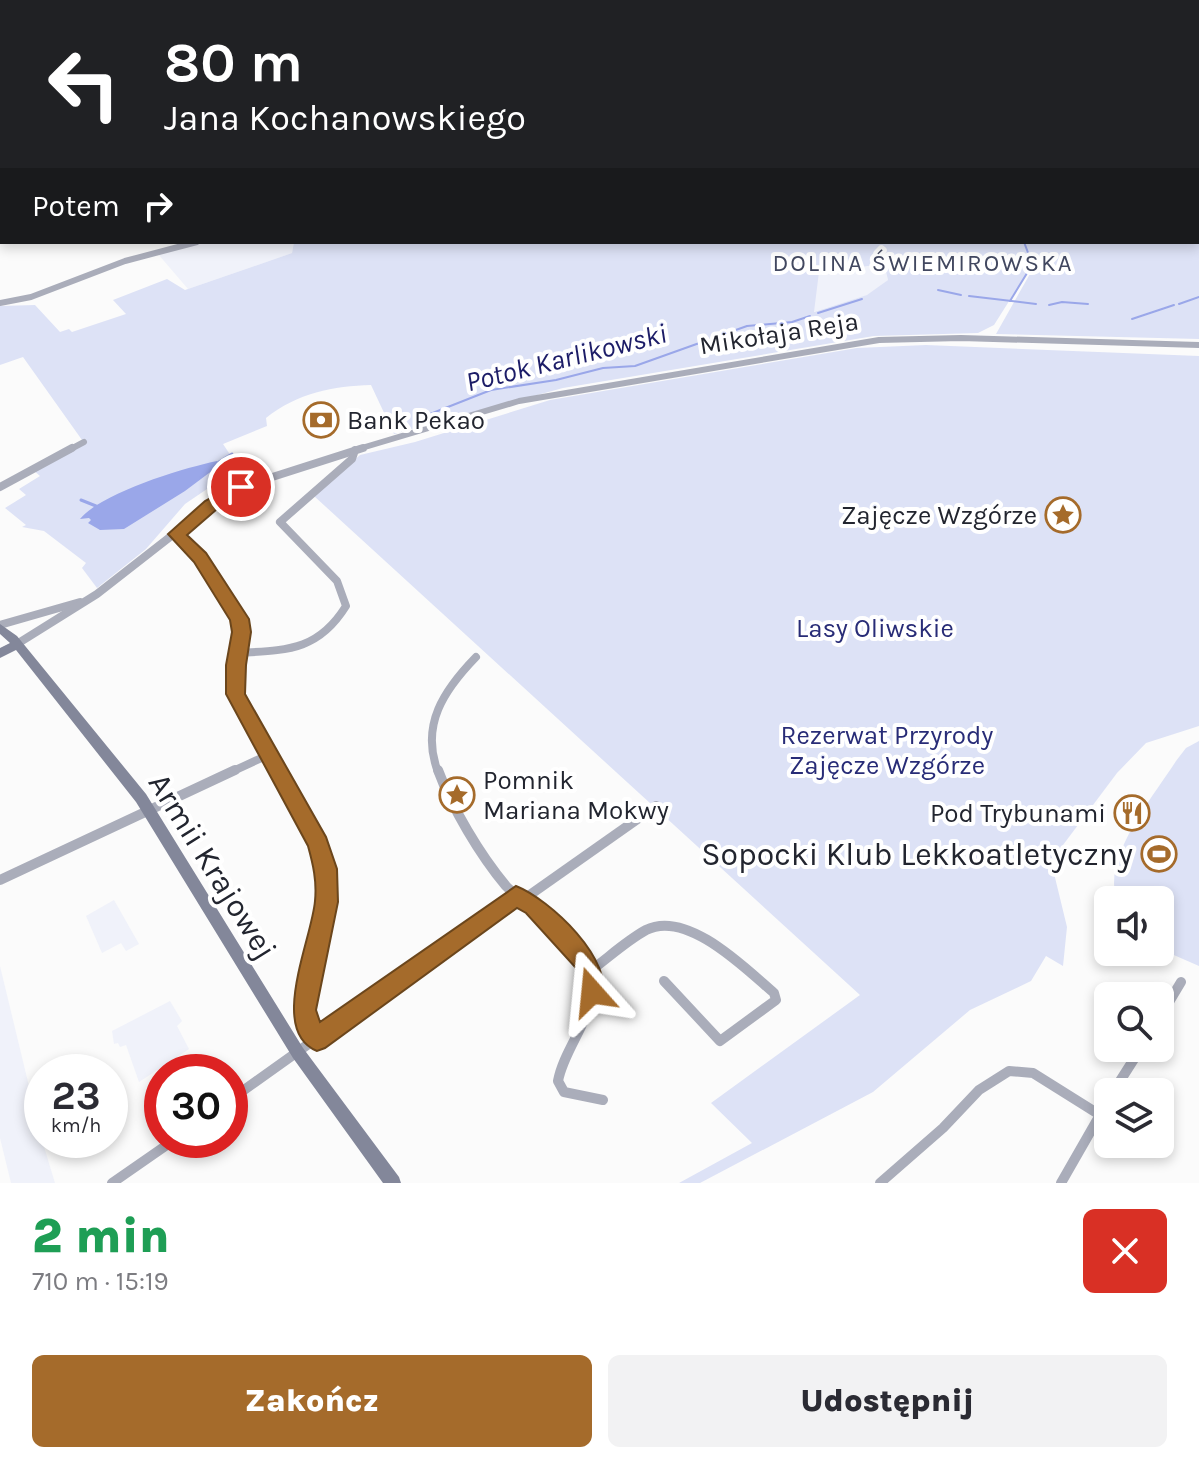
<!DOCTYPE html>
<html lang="pl">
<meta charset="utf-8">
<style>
body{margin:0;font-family:Karla,sans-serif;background:#f2f2f3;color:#2b2b33;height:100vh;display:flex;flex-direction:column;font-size:30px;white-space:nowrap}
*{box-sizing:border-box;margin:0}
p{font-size:26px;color:#7c7c81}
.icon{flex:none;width:44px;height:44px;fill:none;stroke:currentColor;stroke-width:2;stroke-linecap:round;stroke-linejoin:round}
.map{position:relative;height:1183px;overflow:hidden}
.details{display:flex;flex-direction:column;background:#fff;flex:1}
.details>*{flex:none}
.guide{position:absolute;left:0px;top:0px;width:1200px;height:244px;box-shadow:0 4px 12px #0003;background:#202124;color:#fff;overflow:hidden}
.buttons{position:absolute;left:1094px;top:886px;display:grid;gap:16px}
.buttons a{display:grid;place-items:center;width:80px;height:80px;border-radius:12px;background:#fff;box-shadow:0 4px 12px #0003;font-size:40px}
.speed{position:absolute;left:24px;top:1054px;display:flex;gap:16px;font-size:40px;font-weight:700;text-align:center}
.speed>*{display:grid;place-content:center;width:104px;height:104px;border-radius:50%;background:#fff;box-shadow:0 4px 12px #0003;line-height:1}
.speed small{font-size:20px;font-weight:400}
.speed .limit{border:12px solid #d22;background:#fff;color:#111}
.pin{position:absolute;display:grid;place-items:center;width:68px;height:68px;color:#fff;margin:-34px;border:4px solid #fff;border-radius:50%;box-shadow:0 2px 8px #0007}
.me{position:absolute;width:88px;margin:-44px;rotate:342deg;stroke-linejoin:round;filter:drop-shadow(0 0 6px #0008)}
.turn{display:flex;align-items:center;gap:28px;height:168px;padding:0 32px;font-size:36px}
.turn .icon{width:104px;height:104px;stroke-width:2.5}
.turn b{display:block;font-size:56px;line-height:68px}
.then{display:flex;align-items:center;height:76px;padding:0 32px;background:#0003;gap:16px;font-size:30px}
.round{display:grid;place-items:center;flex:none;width:84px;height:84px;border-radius:12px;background:#f2f2f3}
.head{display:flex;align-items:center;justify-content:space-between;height:136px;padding:0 32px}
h1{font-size:48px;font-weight:800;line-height:60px;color:#1e9e55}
.button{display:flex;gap:16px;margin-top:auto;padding:16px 32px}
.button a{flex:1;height:92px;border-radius:12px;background:#a56b2b;color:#fff;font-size:32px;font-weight:800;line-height:92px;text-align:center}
.button a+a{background:#f2f2f3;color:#2b2b33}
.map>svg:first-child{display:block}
</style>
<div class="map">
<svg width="1199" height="1183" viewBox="0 0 1199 1183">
<rect width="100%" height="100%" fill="#fbfbfb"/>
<g fill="#f0f2fa">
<path d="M208,242H294L292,253L188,289L158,254Z"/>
<path d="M782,242H878L888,280L871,294L813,312Z"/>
<path d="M114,900L139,944L126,951L121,943L102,953L86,916Z"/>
<path d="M0,966L42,1140L55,1183H11L0,1138Z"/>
<path d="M170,1001L182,1021L177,1026L189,1049L139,1082L126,1045L120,1047L118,1043L114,1044L112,1031Z"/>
</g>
<g fill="#dde2f6" fill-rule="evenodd">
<path d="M0,0H1199V339L996,334L1035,265L1029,253L1032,265L994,325L978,333L874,336L563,388L394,434L371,385C334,386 297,393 266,418L267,426L223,444L233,459L232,472L185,504L146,549L97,588L82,568L86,563L44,531L22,527L26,525L5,508L26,495L19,489L40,476L33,470L82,440L23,357L0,365V306L35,305L60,332L69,329L72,332L126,314L113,300L167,279L185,290L292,253L294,242H1198V2H2L0,210ZM884,264L888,280L867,295L814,312L819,272Z"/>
<path d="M926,345L1199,356V726L1146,743L1117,773L1051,861L1067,927L1063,966L1046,956L1031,981L970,1010L873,1092L700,1183H679L752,1143L711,1103L860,995L314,496L360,455L415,442L550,400L857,348Z"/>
<path d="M1199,741V966L1160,949V900H1117C1101,858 1154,796 1176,761L1186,748Z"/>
</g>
<path fill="#9aa7e9" d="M217,461L221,464L185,491L124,529L100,530L88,523L91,520L89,518L80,519C101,493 183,468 217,461Z"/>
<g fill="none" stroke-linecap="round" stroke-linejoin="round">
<g stroke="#9aa7e9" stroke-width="2">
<path d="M1024,242L1030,258"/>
<path d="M938,290L961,295"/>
<path d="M969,296L1036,304"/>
<path d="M1010,301L1032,265L1031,260"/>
<path d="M1179,304L1199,297"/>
<path d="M1049,305L1062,302L1088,304"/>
<path d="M818,313L862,299"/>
<path d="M1132,319L1174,305"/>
<path d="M425,416L491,390L556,380L603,368L635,366L747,326L792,322L810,316"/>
</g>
<g stroke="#9aa7e9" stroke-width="3">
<path d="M219,462L232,454"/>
<path d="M81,500L96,506"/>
</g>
<g stroke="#aaadba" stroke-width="6">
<path d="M0,303L31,297L125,261L197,242"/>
<path d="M69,450L84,442"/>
<path d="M355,450L519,401L879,340L961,338L1199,345"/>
</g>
<g stroke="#aaadba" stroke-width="8">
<path d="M0,487L72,448"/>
<path d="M176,534C195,553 244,608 241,636C239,655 230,678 237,697C248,723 265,748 279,772"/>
<path d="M0,625L80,602"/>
<path d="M17,644L97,594L202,512L241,487L363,448"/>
<path d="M238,653C287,650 318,651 346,606L337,581L280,522L352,459L355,450"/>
<path d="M231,772L268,755"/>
<path d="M438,772C420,725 444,690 476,657"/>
</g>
<g stroke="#aaadba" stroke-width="10">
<path d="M278,770C291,795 310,820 319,846C337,901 312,956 304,1010L305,1019L317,1039"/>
<path d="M438,770C452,808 480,855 506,886C514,895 522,897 531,903C555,918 590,955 592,984C594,1018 564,1048 558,1081L564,1092L603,1100"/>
<path d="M0,880L235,770"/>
<path d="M524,899L656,806"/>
<path d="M590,971C608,958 626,941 646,930C687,909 746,969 774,993L776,1000L720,1041L664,981"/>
<path d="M1160,1017L1181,982"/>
<path d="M1113,1092L1141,1048"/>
<path d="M230,1100L516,896"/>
<path d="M112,1183L174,1140"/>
<path d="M880,1183L943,1128L979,1090L1009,1071L1033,1073L1100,1115"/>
<path d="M1061,1183L1108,1101"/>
</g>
<path fill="#83879a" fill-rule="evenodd" d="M0,624L17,636L146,794L303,1048L399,1177L401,1183H383L293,1058L136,802L16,650L0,658V648L10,643L0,634Z"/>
</g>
<path fill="#a56b2b" stroke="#6b461c" stroke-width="2" d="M241,482L250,487L247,491L217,509L187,535L206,553L249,619L251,632L246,665L245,694L326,837L337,869L338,902L316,1010L320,1022L516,886C549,899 617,961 601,1001L592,1004L584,1001L576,968L526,913L517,908L325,1048L317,1051C268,1031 312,939 315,901C317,881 313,864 308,846L226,694V665L232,632L230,620L194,562L168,534L205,501Z"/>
<defs>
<symbol id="bank-ring" viewBox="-11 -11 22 22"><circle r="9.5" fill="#fff" stroke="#a56b2b" stroke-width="1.5"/><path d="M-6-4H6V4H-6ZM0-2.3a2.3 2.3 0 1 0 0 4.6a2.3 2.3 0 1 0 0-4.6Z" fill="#a56b2b"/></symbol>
<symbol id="sight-ring" viewBox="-11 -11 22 22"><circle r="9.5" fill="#fff" stroke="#a56b2b" stroke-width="1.5"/><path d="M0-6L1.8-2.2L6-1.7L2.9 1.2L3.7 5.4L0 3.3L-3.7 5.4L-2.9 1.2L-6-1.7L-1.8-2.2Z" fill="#a56b2b"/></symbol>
<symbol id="restaurant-ring" viewBox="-11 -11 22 22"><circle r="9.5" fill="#fff" stroke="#a56b2b" stroke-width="1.5"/><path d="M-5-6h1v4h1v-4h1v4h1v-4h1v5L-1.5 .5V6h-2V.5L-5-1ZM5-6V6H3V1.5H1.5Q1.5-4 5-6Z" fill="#a56b2b"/></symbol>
<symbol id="stadium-ring" viewBox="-11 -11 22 22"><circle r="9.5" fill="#fff" stroke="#a56b2b" stroke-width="1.5"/><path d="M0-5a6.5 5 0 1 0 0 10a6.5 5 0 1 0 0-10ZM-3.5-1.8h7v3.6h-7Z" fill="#a56b2b"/></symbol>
</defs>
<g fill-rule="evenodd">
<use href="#bank-ring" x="301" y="400" width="40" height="40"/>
<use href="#sight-ring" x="1043" y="495" width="40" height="40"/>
<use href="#sight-ring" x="437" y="775" width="40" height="40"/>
<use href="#restaurant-ring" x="1112" y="793" width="40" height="40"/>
<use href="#stadium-ring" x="1139" y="834" width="40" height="40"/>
</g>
<g text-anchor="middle" stroke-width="8" stroke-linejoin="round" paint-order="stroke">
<g font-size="24" letter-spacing="2" fill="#424860" stroke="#fff">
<text x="923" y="271">DOLINA ŚWIEMIROWSKA</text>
</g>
<g font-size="26" fill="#22252f" stroke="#fff">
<text transform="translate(779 333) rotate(-9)" y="9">Mikołaja Reja</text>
</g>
<g font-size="26" fill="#22252f" stroke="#fff" text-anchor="start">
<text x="347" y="429">Bank Pekao</text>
<text x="1037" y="524" text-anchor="end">Zajęcze Wzgórze</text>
<text x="483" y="789">Pomnik<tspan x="483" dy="30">Mariana Mokwy</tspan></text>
<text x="1106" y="822" text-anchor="end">Pod Trybunami</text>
</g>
<g font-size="26" fill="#282c77" stroke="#fff">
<text x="875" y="637">Lasy Oliwskie</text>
<text x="887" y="744">Rezerwat Przyrody<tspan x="887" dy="30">Zajęcze Wzgórze</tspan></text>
</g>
<g font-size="28" font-style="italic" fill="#1c1c67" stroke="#fff">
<text transform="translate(566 357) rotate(-14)" y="10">Potok Karlikowski</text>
</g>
<g font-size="32" fill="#22252f" stroke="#fff" text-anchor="end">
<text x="1133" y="865">Sopocki Klub Lekkoatletyczny</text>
</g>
<g font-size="32" fill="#22252f" stroke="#fff">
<text transform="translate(213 866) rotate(58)" y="11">Armii Krajowej</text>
</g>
</g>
</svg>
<div class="buttons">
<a><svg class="icon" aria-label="sound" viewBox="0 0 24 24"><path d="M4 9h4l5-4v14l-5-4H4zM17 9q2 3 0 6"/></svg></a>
<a><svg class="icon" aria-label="search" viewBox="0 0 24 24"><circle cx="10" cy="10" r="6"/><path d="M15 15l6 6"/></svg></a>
<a><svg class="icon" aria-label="layers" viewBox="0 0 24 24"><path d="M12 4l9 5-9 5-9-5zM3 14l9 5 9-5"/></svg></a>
</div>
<div class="speed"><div>23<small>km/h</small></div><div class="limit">30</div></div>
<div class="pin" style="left:241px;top:487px;background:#d93025"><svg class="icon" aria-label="arrive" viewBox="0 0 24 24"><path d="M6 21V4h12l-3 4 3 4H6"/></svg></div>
<svg class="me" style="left:592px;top:992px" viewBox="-20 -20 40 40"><path d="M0-17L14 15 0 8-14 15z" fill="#a56b2b" stroke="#fff" stroke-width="4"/></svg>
<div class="guide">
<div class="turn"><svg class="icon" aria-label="left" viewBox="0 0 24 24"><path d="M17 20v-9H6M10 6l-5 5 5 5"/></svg><div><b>80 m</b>Jana Kochanowskiego</div></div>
<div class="then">Potem<svg class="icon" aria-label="right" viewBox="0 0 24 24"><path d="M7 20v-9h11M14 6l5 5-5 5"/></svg></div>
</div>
</div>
<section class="details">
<div class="head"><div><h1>2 min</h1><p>710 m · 15:19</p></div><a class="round" style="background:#d93025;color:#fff"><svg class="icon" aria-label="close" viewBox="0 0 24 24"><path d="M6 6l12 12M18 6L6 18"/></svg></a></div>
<div class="button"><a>Zakończ</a><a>Udostępnij</a></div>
</section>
